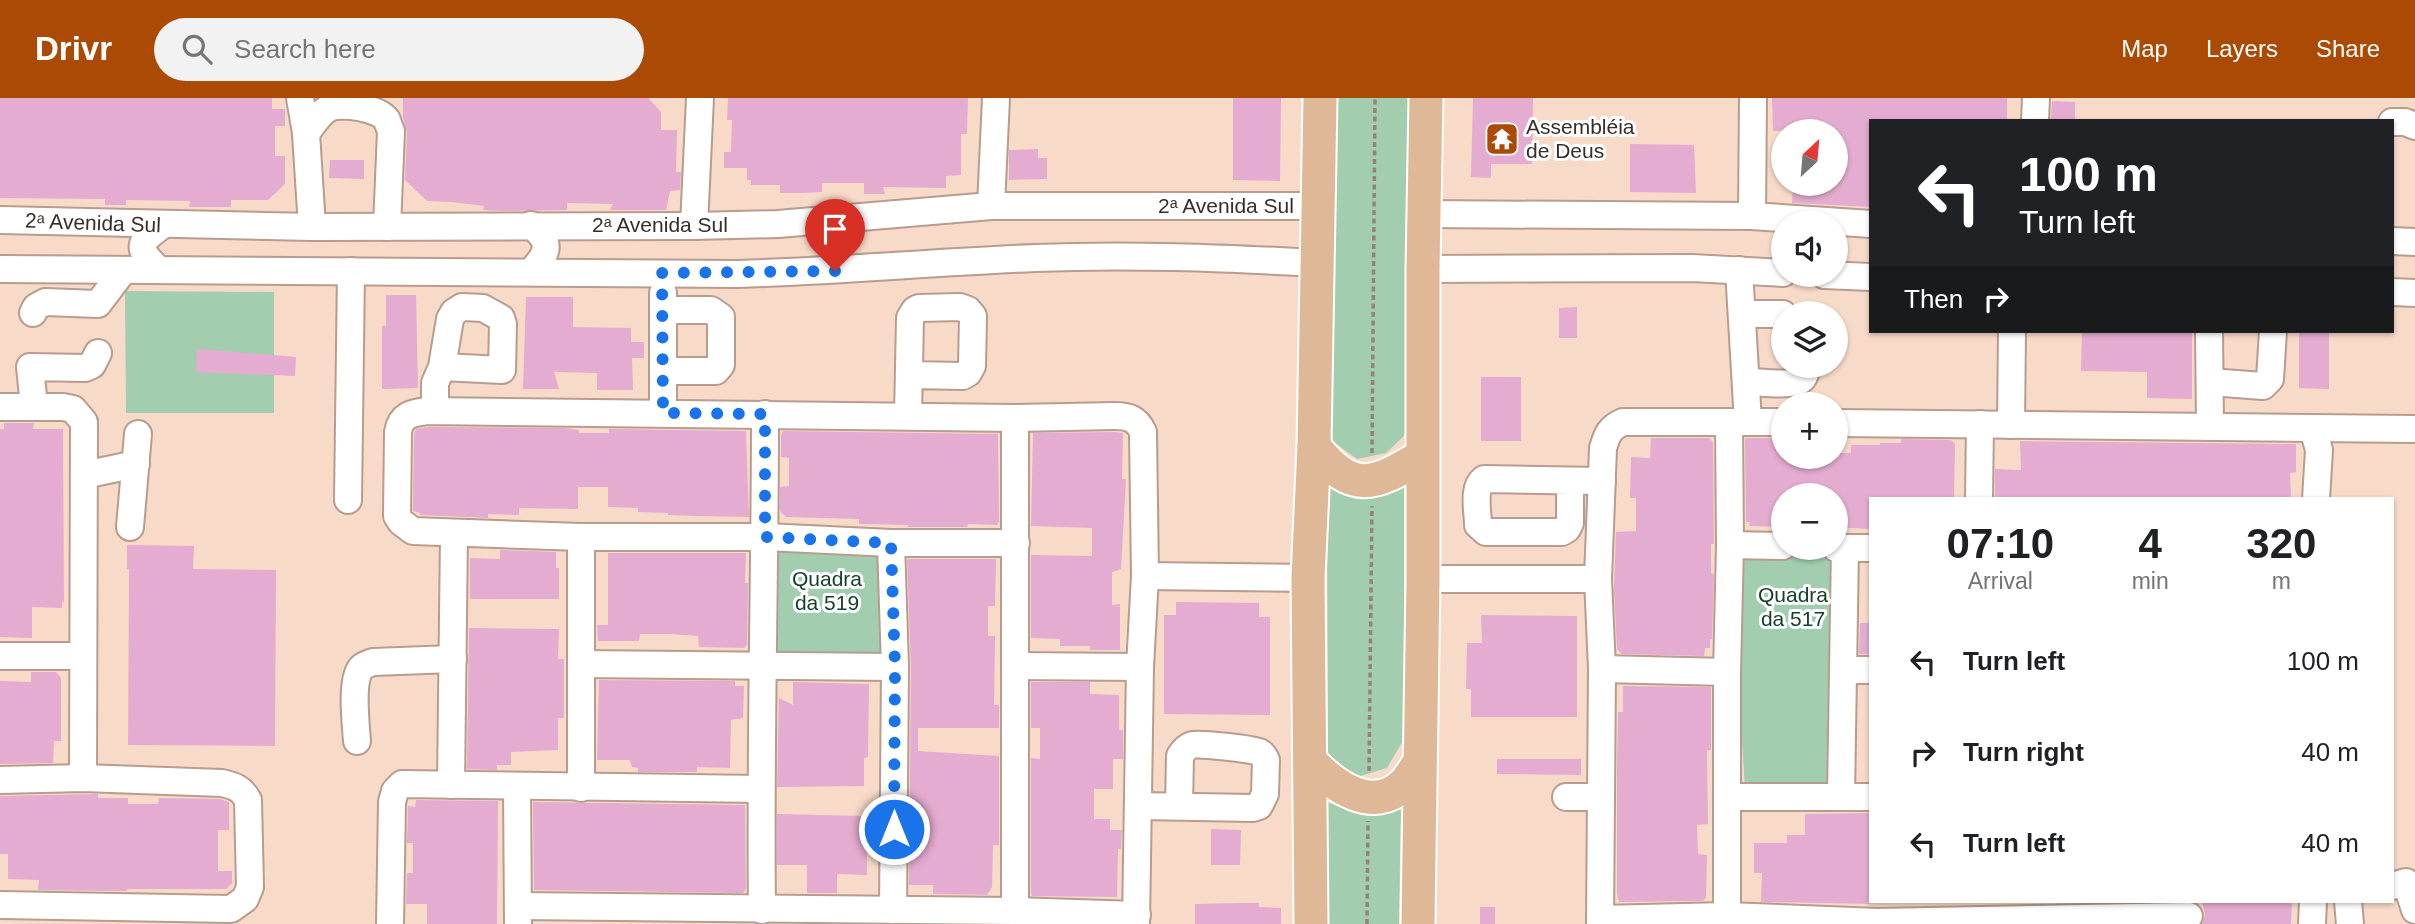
<!DOCTYPE html>
<meta charset="utf-8">
<style>
body{margin:0;font-family:Arial,sans-serif;background:#f2f2f2;color:#202124;height:100vh;display:flex;flex-direction:column;font-size:26px;white-space:nowrap}
*{box-sizing:border-box;margin:0}
p{font-size:23px;color:#757577}
.icon{flex:none;width:38px;height:38px;fill:none;stroke:currentColor;stroke-width:2;stroke-linecap:round;stroke-linejoin:round}
.map{position:relative;flex:1;overflow:hidden}
.sheet{position:absolute;left:1869px;top:399px;width:525px;height:406px;display:flex;flex-direction:column;background:#fff;border-radius:0px;box-shadow:0 2px 5px #0004}
.sheet>*{flex:none}
.banner{position:absolute;left:1869px;top:21px;width:525px;height:214px;border-radius:0px;box-shadow:0 2px 5px #0004;background:#202124;color:#fff;overflow:hidden}
.needle{width:46px;rotate:26deg}
.controls{position:absolute;left:1771px;top:21px;display:grid;gap:14px}
.controls a{display:grid;place-items:center;width:77px;height:77px;border-radius:50%;background:#fff;box-shadow:0 2px 5px #0004;font-size:35px}
.pin{position:absolute;display:grid;place-items:center;width:60px;height:60px;color:#fff;margin:-72px -30px;border-radius:50% 50% 50% 0;rotate:-45deg;box-shadow:0 0 7px #0007}
.pin .icon{rotate:45deg}
.me{position:absolute;width:77px;margin:-38px;rotate:0deg;stroke-linejoin:round;filter:drop-shadow(0 0 5px #0008)}
.turn{display:flex;align-items:center;gap:24px;height:147px;padding:0 35px;font-size:32px}
.turn .icon{width:91px;height:91px;stroke-width:2.5}
.turn b{display:block;font-size:49px;line-height:60px}
.then{display:flex;align-items:center;height:66px;padding:0 35px;background:#0003;gap:14px;font-size:26px}
.eta{display:flex;justify-content:space-evenly;align-items:center;height:119px;text-align:center}
.eta b{font-size:42px;font-weight:800;line-height:49px}
ul{padding:0;list-style:none}
li{display:flex;align-items:center;gap:21px;height:91px;padding:0 35px}
li div{flex:1}
li b{display:block;font-size:26px}
li em{font-style:normal}
header{display:flex;align-items:center;gap:42px;box-sizing:border-box;height:98px;padding:0 35px;background:#ab4a04;color:#fff}
header strong{font-size:33px}
nav{display:flex;gap:38px;margin-inline-start:auto;font-size:24px}
.search{width:490px;height:63px;background:#f2f2f2;display:flex;align-items:center;gap:18px;box-sizing:border-box;padding:0 24px;border-radius:38px;color:#757577;font-size:26px}
.map>svg:first-child{display:block}
</style>
<header>
<strong>Drivr</strong>
<div class="search"><svg class="icon" aria-label="search" viewBox="0 0 24 24"><circle cx="10" cy="10" r="6"/><path d="M15 15l6 6"/></svg>Search here</div>
<nav><a>Map</a><a>Layers</a><a>Share</a></nav>
</header>
<div class="map">
<svg width="2415" height="826" viewBox="0 0 2415 826">
<rect width="100%" height="100%" fill="#f8dac9"/>
<g fill="#a2ceaf">
<path d="M1330,0H1411L1406,336L1386,355L1357,361L1328,340Z"/>
<path d="M125,193L274,194V315H126Z"/>
<path d="M1404,374V641L1387,670L1344,683L1328,663L1327,386L1354,400L1383,397Z"/>
<path d="M762,424L898,431L897,559H758Z"/>
<path d="M1729,437L1783,450H1836V437H1855L1844,690L1745,691Z"/>
<path d="M1327,704C1354,715 1373,719 1401,707L1399,826H1323Z"/>
</g>
<g fill="#e4acd0">
<path d="M0,0H272V11H285V28H275V58H285V86L268,102H231V109H189L190,103L126,102V107H105V101L0,100Z"/>
<path d="M403,0H648L661,14V32H677L676,74H681L680,92L670,93L666,112H610L613,106L567,105V112L504,113L483,112L484,108L452,104L427,103L405,82L407,34L403,20Z"/>
<path d="M728,0H968L967,36H961V77L946,78V90L883,89L885,96H864V85H822V94L801,95H780V87H751V82H747V70H724V54H731L732,22H727Z"/>
<path d="M1233,0H1281L1280,83L1233,82Z"/>
<path d="M1473,0H1533L1532,66H1491V80L1471,79Z"/>
<path d="M1772,0H2007V23H1871V109L1792,105L1793,86H1836V33H1773Z"/>
<path d="M2052,3L2075,4V23H2051Z"/>
<path d="M1630,46L1694,47L1696,95L1630,94Z"/>
<path d="M1038,51V60H1047V81L1009,82V52Z"/>
<path d="M330,62H364V81L329,80Z"/>
<path d="M386,197H416L418,290L382,291V228H386Z"/>
<path d="M526,199H573V229L631,230V244H644V260H632L633,292H597V275L554,274L559,291H523Z"/>
<path d="M1577,209V240H1559V210Z"/>
<path d="M2082,233H2192V301L2147,300V274L2081,273Z"/>
<path d="M2299,233H2329V291L2299,290Z"/>
<path d="M197,251L296,259L295,278L196,274Z"/>
<rect x="1481" y="279" width="40" height="64"/>
<path d="M4,325H34L33,331H63L64,504H62V510L32,509V540L0,539V331H4Z"/>
<path d="M428,329L565,330L579,332V335H609V331L746,333L749,419L695,418L668,417V415L638,414V410L608,409V389H578V411L519,410V417L488,416V420L420,417V415L413,413L414,336L416,331Z"/>
<path d="M783,333L998,336L999,424L997,427L968,426L967,429H908V427L859,426V421L786,419L780,413V389L789,388V360L781,359V338Z"/>
<path d="M1115,334L1123,335L1122,381H1126L1121,471L1112,474V507L1120,506V552H1090V548H1060V541L1031,540V457L1092,458V430L1031,428L1033,335Z"/>
<path d="M1651,340H1709L1713,344L1714,446H1711V475L1714,476L1712,541H1710V550H1705L1704,558L1622,556L1617,551L1614,492L1616,434L1636,433V400H1630L1631,359L1650,360Z"/>
<path d="M1745,340H1783V359H1839L1840,355H1851V347H1880V345H1901V341L1951,342L1955,346L1954,401H1871V431L1850,430H1836V397H1783V429L1749,428L1750,424H1746Z"/>
<path d="M2020,343L2296,346V374L2290,375L2291,401H1995V371L2021,372Z"/>
<path d="M127,447L194,448L193,471L276,472L275,648L128,647L129,471H127Z"/>
<path d="M500,452L556,454V470H559V501H470V460L500,461Z"/>
<path d="M608,455H746L745,485H748L747,547L744,550L699,549L698,538L670,536H640L639,543H598L597,527H608Z"/>
<path d="M907,461H996L995,508H988V538H995L994,607H999V630H918V653L999,658V747H993L992,789L987,797L933,796V787H909L911,569Z"/>
<path d="M1176,504L1259,505V519H1270V617L1164,616V517H1176Z"/>
<path d="M1481,517L1577,518V619H1471V591H1466L1467,545H1482Z"/>
<path d="M1860,525H1871V556H1859Z"/>
<path d="M469,530L559,531L558,561H564V620H558V652L511,654V667H497V672L467,671Z"/>
<path d="M31,574H56L61,580V643H54L53,665L0,666V583L31,584Z"/>
<path d="M599,582L735,583V588H744L743,620L731,622L730,670L697,669V674H638V670L632,669L630,662H597Z"/>
<path d="M793,584L869,586L868,659L864,660V688L777,689L779,600L793,607Z"/>
<path d="M1031,584H1090V596L1119,597V632H1123V661H1113V691H1094V721H1110V732H1122L1121,751H1118L1117,799L1032,798L1031,795V660L1040,661V630H1031Z"/>
<path d="M1623,588L1711,589V652H1707L1708,726L1697,727L1698,756L1707,757L1706,800L1703,803L1619,804L1617,796V666L1618,614H1623Z"/>
<path d="M1497,661H1581V677L1497,676Z"/>
<path d="M98,696V700H128V706H158L159,700L220,701L229,704V732H218V773H232V785L226,791H127V793L38,792L39,782L8,781V756H0V698Z"/>
<path d="M416,702L498,703L497,826H427V806H406L407,775H413V745H407L408,708L415,709Z"/>
<path d="M533,704L745,707L746,791L743,795L534,792Z"/>
<path d="M1871,715V806L1761,804L1762,775H1754V745H1787V737H1805V716Z"/>
<path d="M777,716L861,718V735H867V777L837,776V795H807V767H777Z"/>
<path d="M1211,731L1241,732L1240,767H1211Z"/>
<path d="M2202,803H2292L2291,826H2202L2205,817Z"/>
<path d="M1240,805H1259V809L1281,810V826H1195V806Z"/>
<rect x="1480" y="809" width="15" height="17"/>
</g>
<g fill="none" stroke-linecap="round" stroke-linejoin="round">
<defs>
<g id="minor">
<path d="M300,0L306,35L312,129"/>
<path d="M2035,23L2036,0"/>
<path d="M2392,24H2405L2415,28"/>
<path d="M306,35C313,27 319,15 329,10C341,4 379,10 387,22C387,23 390,31 391,33L387,129"/>
<path d="M991,108L996,0"/>
<path d="M1423,116L1752,118L1871,126"/>
<path d="M1752,118L1753,0"/>
<path d="M0,122L312,129L694,128L778,126L991,108H1319"/>
<path d="M694,128L700,0"/>
<path d="M2392,143L2415,144"/>
<path d="M0,171L738,176C838,173 936,164 1035,160C1129,156 1223,160 1317,165"/>
<path d="M1423,171L1692,170L1783,175"/>
<path d="M159,172C136,150 137,145 163,127"/>
<path d="M1739,172L1748,324"/>
<path d="M531,174C548,155 553,145 531,127"/>
<path d="M1824,177L1871,179"/>
<path d="M2392,194L2415,195"/>
<path d="M663,195V315"/>
<path d="M33,215L36,209L45,204L98,206L123,173"/>
<path d="M1742,216H1783"/>
<path d="M2209,233L2210,328"/>
<path d="M663,273H716L721,267V219L711,212H664"/>
<path d="M1746,284C1757,284 1790,288 1799,283C1805,280 1806,274 1806,268"/>
<path d="M2210,284L2263,288L2270,281L2273,233"/>
<path d="M34,308L30,269L85,270L92,267L98,255"/>
<path d="M0,309H63L73,311L84,324L83,680"/>
<path d="M435,313V285L442,269L450,221L454,214L462,209L483,210L501,220L503,226L502,272L442,269"/>
<path d="M908,318L910,220L915,212L919,210L960,209L968,212L973,218L972,268L968,275L963,278L910,277"/>
<path d="M1836,325L2313,330L2319,352L2316,401"/>
<path d="M2011,327L2012,233"/>
<path d="M2313,330L2415,331"/>
<path d="M84,377L136,366"/>
<path d="M1570,383V425L1567,431L1562,434H1486L1478,427C1478,413 1472,390 1484,381L1602,383"/>
<path d="M1979,401L1980,326"/>
<path d="M348,402L351,173"/>
<path d="M130,429L138,336"/>
<path d="M581,439V690"/>
<path d="M891,445L895,569L893,812"/>
<path d="M1016,445H891L765,439H581L413,433L401,424L397,418L398,334C401,317 411,315 427,313L1015,320L1115,318C1129,318 1137,321 1143,334L1145,478L1140,569L1136,826"/>
<path d="M1730,447L1783,448"/>
<path d="M1836,450H1871"/>
<path d="M1145,478L1308,480"/>
<path d="M1423,481H1598"/>
<path d="M0,558H82"/>
<path d="M581,566L895,569"/>
<path d="M1016,568L1140,569"/>
<path d="M1602,571L1727,574"/>
<path d="M1844,572H1871"/>
<path d="M357,643C356,628 350,579 362,569C364,567 370,565 373,564L453,561"/>
<path d="M0,682L83,680L222,685C235,688 241,690 248,702L250,789L245,801L231,811L0,807"/>
<path d="M451,687L454,435"/>
<path d="M517,688L518,826"/>
<path d="M1841,698L1845,450"/>
<path d="M1566,699H1601"/>
<path d="M1727,699H1871"/>
<path d="M1138,708L1253,710L1259,708L1265,696L1266,662C1264,658 1263,656 1259,654C1251,651 1200,645 1192,647C1186,649 1183,653 1180,658L1179,708"/>
<path d="M2392,788L2406,784L2415,812"/>
<path d="M2348,803L2350,826"/>
<path d="M518,808L1015,813L1137,817"/>
<path d="M762,812C760,646 765,481 765,316"/>
<path d="M1015,813V320"/>
<path d="M1727,818V574L1730,447L1729,324"/>
<path d="M1600,821L1727,818L1878,824L2189,818"/>
<path d="M390,826L392,704L395,693L402,686L760,691"/>
<path d="M1600,826L1602,571L1598,481L1603,350C1607,337 1609,330 1623,324H1783"/>
<path d="M2312,826L2313,803"/>
</g>
<g id="major">
<path d="M1314,348C1352,398 1374,387 1421,359"/>
<path d="M1311,664C1334,688 1373,717 1404,686C1410,680 1415,671 1420,663"/>
<path d="M1311,826L1308,480L1314,348L1320,0"/>
<path d="M1418,826L1423,481V171L1426,0"/>
</g>
</defs>
<use href="#minor" stroke="#b89c8d" stroke-width="30"/>
<use href="#major" stroke="#fff" stroke-width="37"/>
<g stroke="#968276" stroke-width="3.5" stroke-dasharray="5 3.5" stroke-linecap="butt">
<path d="M1372,355L1375,0"/>
<path d="M1369,673L1372,408"/>
<path d="M1367,826L1368,723"/>
</g>
<use href="#minor" stroke="#fff" stroke-width="26"/>
<use href="#major" stroke="#dfb898" stroke-width="33"/>
</g>
<g fill="none" stroke-linecap="round" stroke-linejoin="round">
<path stroke="#1a73e8" stroke-width="12" stroke-dasharray="0 21.6" d="M835,173L662,175L663,315L765,316V439L891,445L895,569L894,731"/>
</g>
<defs>
<symbol id="temple-square" viewBox="-11 -11 22 22"><rect x="-9" y="-9" width="18" height="18" rx="4" fill="#ab4a04" stroke="#fff"/><path d="M0-6L5-2H3V0L6.5 2.5H4V6H1.5V3h-3V6H-4V2.5H-6.5L-3 0V-2H-5Z" fill="#fff"/></symbol>
</defs>
<g fill-rule="evenodd">
<use href="#temple-square" x="1483" y="22" width="38" height="38"/>
</g>
<g text-anchor="middle" stroke-width="6" stroke-linejoin="round" paint-order="stroke">
<g font-size="21" fill="#392e27" stroke="#fff" text-anchor="start">
<text x="1526" y="36">Assembléia<tspan x="1526" dy="24">de Deus</tspan></text>
</g>
<g font-size="21" fill="#392e27" stroke="#fff">
<text x="1226" y="115">2ᵃ Avenida Sul</text>
<text transform="translate(93 125) rotate(2)" y="7">2ᵃ Avenida Sul</text>
<text x="660" y="134">2ᵃ Avenida Sul</text>
</g>
<g font-size="21" fill="#174229" stroke="#fff">
<text x="827" y="488">Quadra<tspan x="827" dy="24">da 519</tspan></text>
<text x="1793" y="504">Quadra<tspan x="1793" dy="24">da 517</tspan></text>
</g>
</g>
</svg>
<div class="controls">
<a><svg class="needle" viewBox="-14 -14 28 28"><path d="M0-13l5 13h-10z" fill="#e53935"/><path d="M0 13l5-13h-10z" fill="#757577"/></svg></a>
<a><svg class="icon" aria-label="sound" viewBox="0 0 24 24"><path d="M4 9h4l5-4v14l-5-4H4zM17 9q2 3 0 6"/></svg></a>
<a><svg class="icon" aria-label="layers" viewBox="0 0 24 24"><path d="M12 4l9 5-9 5-9-5zM3 14l9 5 9-5"/></svg></a>
<a>+</a>
<a>−</a>
</div>
<div class="pin" style="left:835px;top:173px;background:#d93025"><svg class="icon" aria-label="arrive" viewBox="0 0 24 24"><path d="M6 21V4h12l-3 4 3 4H6"/></svg></div>
<svg class="me" style="left:894px;top:731px" viewBox="-20 -20 40 40"><circle r="17" fill="#1a73e8" stroke="#fff" stroke-width="3"/><path d="M0-11L8 9 0 5-8 9z" fill="#fff"/></svg>
<div class="banner">
<div class="turn"><svg class="icon" aria-label="left" viewBox="0 0 24 24"><path d="M17 20v-9H6M10 6l-5 5 5 5"/></svg><div><b>100 m</b>Turn left</div></div>
<div class="then">Then<svg class="icon" aria-label="right" viewBox="0 0 24 24"><path d="M7 20v-9h11M14 6l5 5-5 5"/></svg></div>
</div>
<section class="sheet">
<div class="eta">
<div><b>07:10</b><p>Arrival</p></div>
<div><b>4</b><p>min</p></div>
<div><b>320</b><p>m</p></div>
</div>
<ul>
<li><svg class="icon" aria-label="left" viewBox="0 0 24 24"><path d="M17 20v-9H6M10 6l-5 5 5 5"/></svg><div><b>Turn left</b></div><em>100 m</em></li>
<li><svg class="icon" aria-label="right" viewBox="0 0 24 24"><path d="M7 20v-9h11M14 6l5 5-5 5"/></svg><div><b>Turn right</b></div><em>40 m</em></li>
<li><svg class="icon" aria-label="left" viewBox="0 0 24 24"><path d="M17 20v-9H6M10 6l-5 5 5 5"/></svg><div><b>Turn left</b></div><em>40 m</em></li>
</ul>
</section>
</div>
